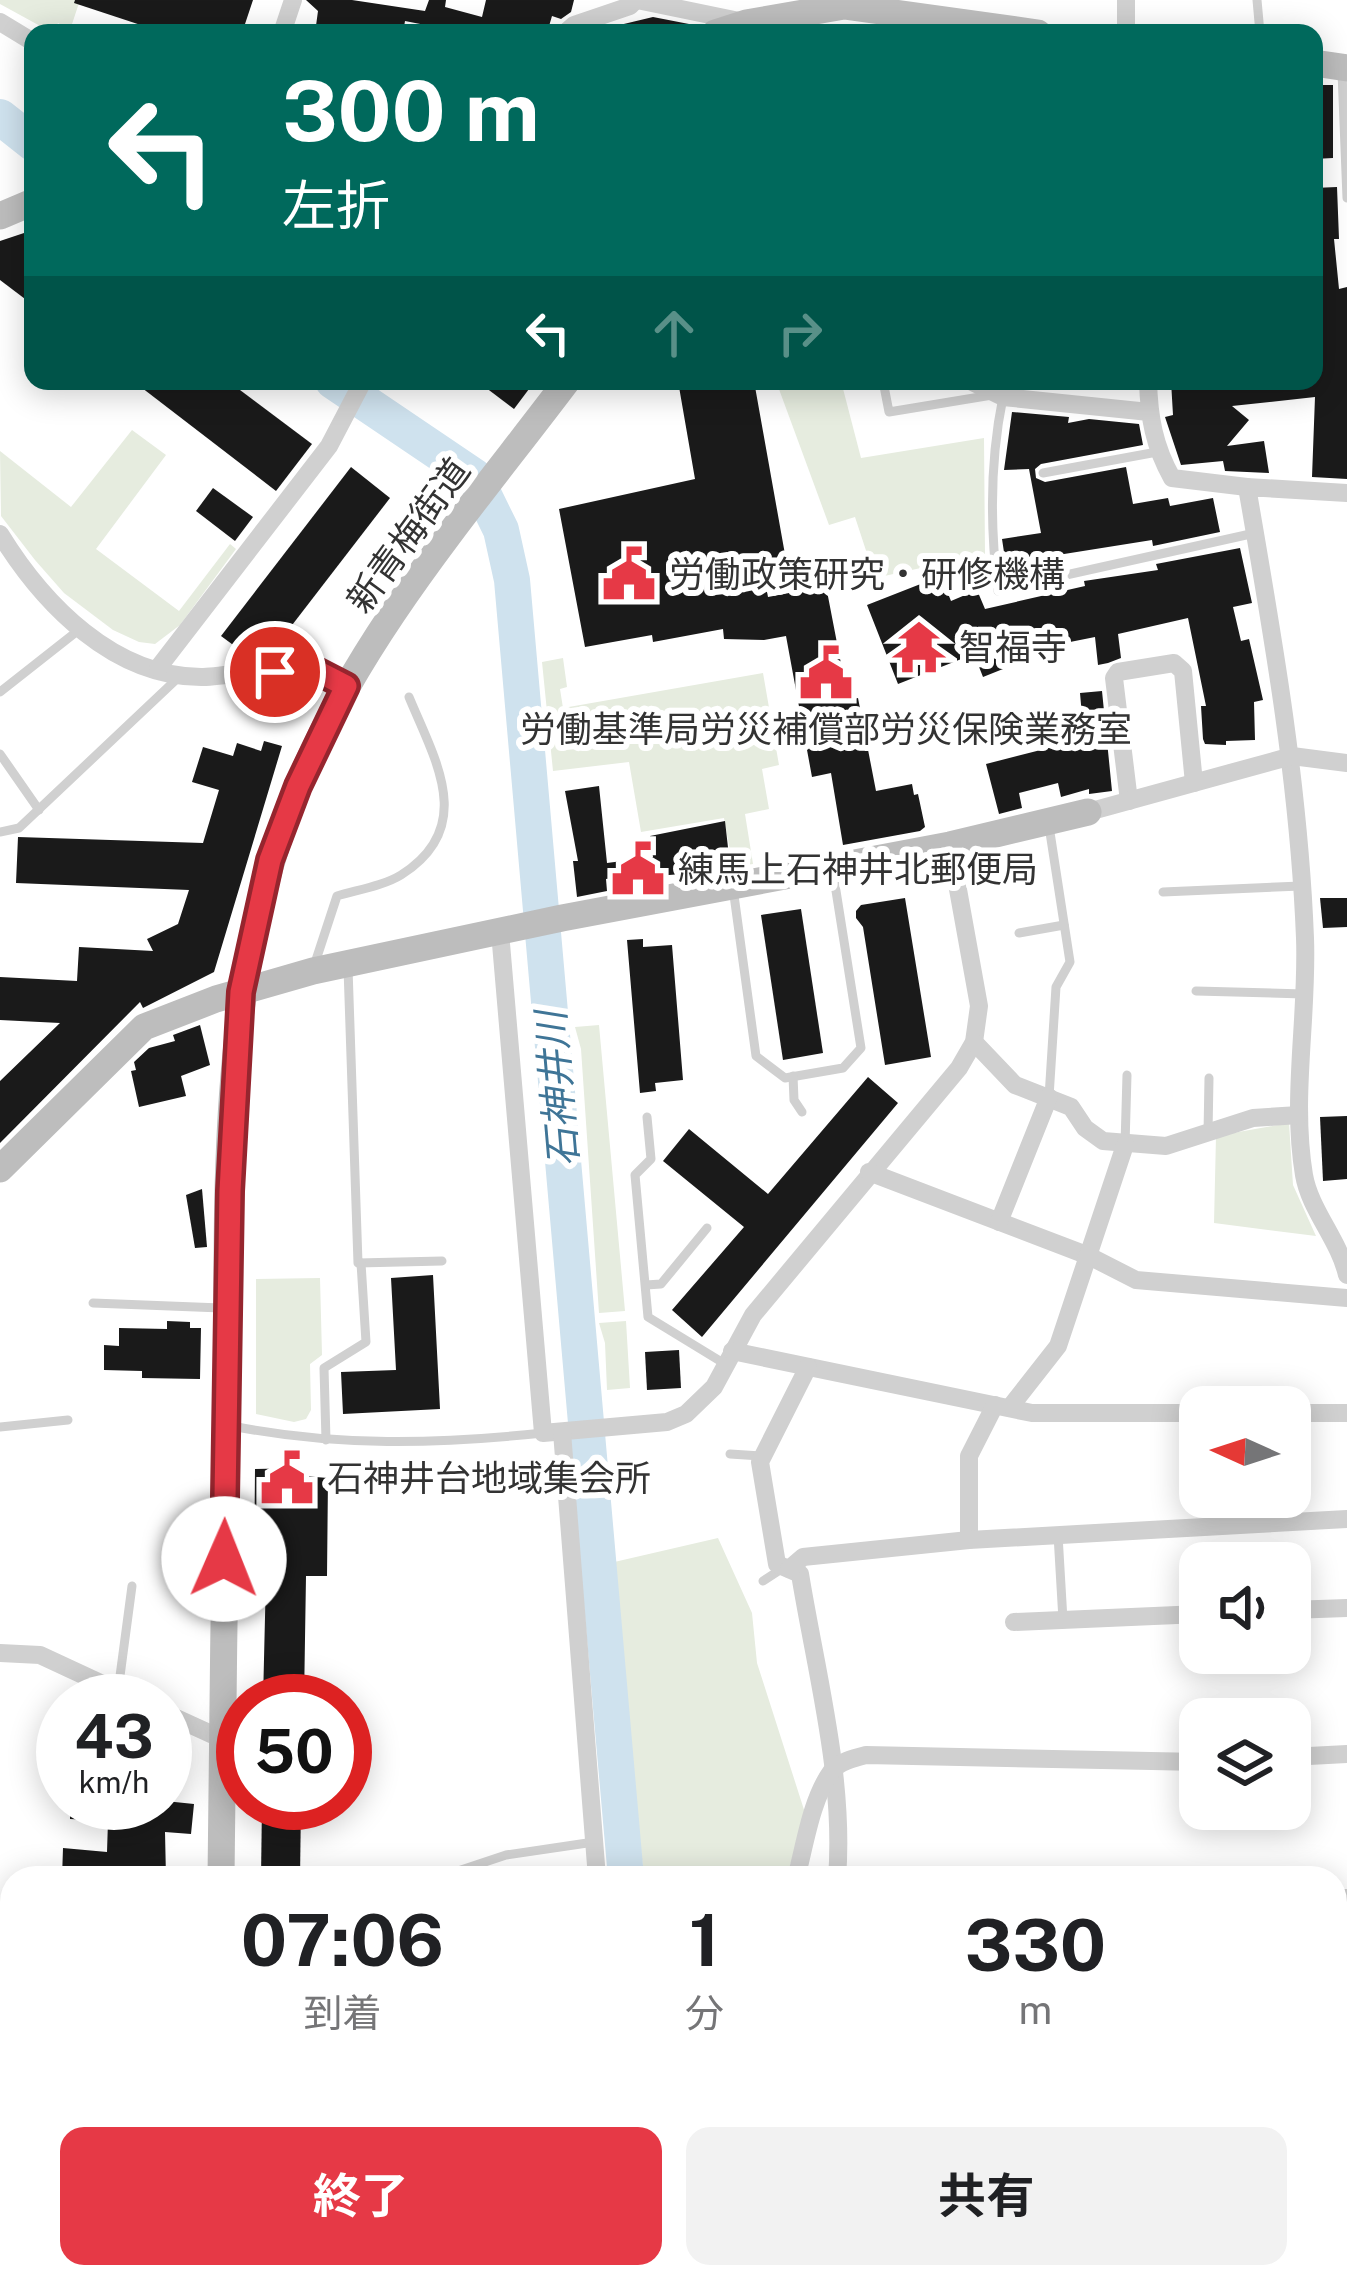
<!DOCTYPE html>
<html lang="ja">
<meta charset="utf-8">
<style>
body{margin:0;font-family:"Public Sans","Noto Sans JP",sans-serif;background:#f2f2f2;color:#202124;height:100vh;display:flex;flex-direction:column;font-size:45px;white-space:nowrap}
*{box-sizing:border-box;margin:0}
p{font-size:39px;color:#757577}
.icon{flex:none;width:66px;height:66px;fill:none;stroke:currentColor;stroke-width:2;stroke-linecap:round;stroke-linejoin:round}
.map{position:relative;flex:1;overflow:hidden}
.side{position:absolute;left:0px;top:1866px;width:1347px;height:423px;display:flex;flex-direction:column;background:#fff;border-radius:36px 36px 0 0;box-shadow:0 6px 30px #0003}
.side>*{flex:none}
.top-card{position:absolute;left:24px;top:24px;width:1299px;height:366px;border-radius:24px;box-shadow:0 6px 30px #0003;background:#00695c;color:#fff;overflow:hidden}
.needle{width:78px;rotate:273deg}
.controls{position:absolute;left:1179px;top:1386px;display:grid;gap:24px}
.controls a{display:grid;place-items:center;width:132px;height:132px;border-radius:24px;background:#fff;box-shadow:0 6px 30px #0003;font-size:60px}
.speed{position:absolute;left:36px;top:1674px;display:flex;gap:24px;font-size:60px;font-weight:700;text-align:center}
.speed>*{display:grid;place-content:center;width:156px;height:156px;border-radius:50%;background:#fff;box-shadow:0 6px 30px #0003;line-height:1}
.speed small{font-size:30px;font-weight:400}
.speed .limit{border:18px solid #d22;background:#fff;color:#111}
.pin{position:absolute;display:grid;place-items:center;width:102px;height:102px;color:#fff;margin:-51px;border:6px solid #fff;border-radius:50%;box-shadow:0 3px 12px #0007}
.me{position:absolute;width:132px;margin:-66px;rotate:1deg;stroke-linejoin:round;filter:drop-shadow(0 0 9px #0008)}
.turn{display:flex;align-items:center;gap:42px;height:252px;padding:0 60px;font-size:54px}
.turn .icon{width:156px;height:156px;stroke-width:2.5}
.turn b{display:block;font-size:84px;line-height:102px}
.lanes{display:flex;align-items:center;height:114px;padding:0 60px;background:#0003;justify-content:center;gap:60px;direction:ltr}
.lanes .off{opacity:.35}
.eta{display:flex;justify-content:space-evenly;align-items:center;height:204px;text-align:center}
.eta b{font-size:72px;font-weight:700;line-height:84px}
.button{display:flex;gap:24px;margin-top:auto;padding:24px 60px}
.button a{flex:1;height:138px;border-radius:24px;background:#e63946;color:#fff;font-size:48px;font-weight:700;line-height:138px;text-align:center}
.button a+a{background:#f2f2f2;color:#202124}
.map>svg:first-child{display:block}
</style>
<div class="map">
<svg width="1347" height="2288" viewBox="0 0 1347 2288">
<rect width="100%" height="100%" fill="#fff"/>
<g fill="#e6ecdf">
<path d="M0,0H80L70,30L58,23L53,33L0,4Z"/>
<path d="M776,381H841L861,458L984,438L985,554L875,578L855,517L829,525Z"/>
<path d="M132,430L166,455L96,549L179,611L230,544L236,549L180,625L155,644L139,642L113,630L64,593L35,560L1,516L0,451L71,507Z"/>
<path d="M563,658L567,687L560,689L563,708L763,673L779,765L762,769L769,809L745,814L753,864L733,867L724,818L641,832L629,762L553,771L542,662Z"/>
<path d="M599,1025L625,1311L599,1313L581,1049L575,1027Z"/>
<path d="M1289,1123L1293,1185L1316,1236L1214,1223L1216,1136Z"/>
<path d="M320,1278L322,1355L310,1364L311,1410L306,1419L294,1422L256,1414V1279Z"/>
<path d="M626,1321L630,1388L607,1390L605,1343L599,1323Z"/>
<path d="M718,1538L752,1613L757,1663L806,1816L786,1878H644L610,1563Z"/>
</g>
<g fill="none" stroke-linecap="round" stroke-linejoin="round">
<g stroke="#cfe2ee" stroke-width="36">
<path d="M0,117L33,143"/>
<path d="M333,381L475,477L501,530L512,580L626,1878"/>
<path d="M661,2277L662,2288"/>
</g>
</g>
<g fill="#1a1a1a">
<path d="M75,0H253L242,33H165L74,3Z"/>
<path d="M306,0H352L425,11L429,0H446L445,7L482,17L486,0H574L571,12L561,19L552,16L547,33H466L405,21L403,33H315L318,11Z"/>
<path d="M653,17L689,24L677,33H607V28Z"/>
<path d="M1314,85H1333V158L1314,159Z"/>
<path d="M1337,187L1339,239H1334L1339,289L1347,287V479L1312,477L1315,397L1232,406L1249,420L1227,446L1264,441L1269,473L1225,471L1223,461L1181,465L1165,417L1173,415L1171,381H1314L1320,309H1315L1314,287V188Z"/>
<path d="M33,230V305L0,280V241Z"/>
<path d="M133,381H228L312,444L276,491Z"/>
<path d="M477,381H535L514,409Z"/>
<path d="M678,381H754L786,560L762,565L768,597L826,586L848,700L858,698L876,791L912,784L914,795L918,794L925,827L920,831L843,845L831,773L812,777L786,636L764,640L724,639L723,629L653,642L652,635L585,647L559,509L695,479Z"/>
<path d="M1012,412L1069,417L1068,423L1089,419L1139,424L1143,445L1041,464L1035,469L1036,478L1045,482L1126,467L1133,504L1168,498L1170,506L1213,498L1220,532L1153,546L1152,540L1039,558L1025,563L1026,569L1007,572L1002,539L1041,533L1029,469L1004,470Z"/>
<path d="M351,467L390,498L269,655L244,653L221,636Z"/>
<path d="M213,488L253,517L235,541L196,511Z"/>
<path d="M1240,548L1252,603L1233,607L1241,641L1249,639L1263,700L1254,702L1255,740L1226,741V745L1205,744L1203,739L1201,706H1206L1188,618L1118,634L1121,658L1108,663L1098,665L1095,637L1055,645L1051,629L997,640L1008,667L983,677L974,654L898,684L867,605L941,576L951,601L977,590L985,609L1085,586L1084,581L1158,570L1156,564Z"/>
<path d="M1102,691L1112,791L1089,794V789L1061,797L1058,783L1019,793L1022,808L999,814L986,764L1084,739L1080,693Z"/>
<path d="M264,741L282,746L214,972L143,1008L140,1002L0,1143V1081L60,1023L0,1020V977L77,981L79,947L153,951L147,939L178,924L189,890L16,883L18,837L203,843L219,790L192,782L203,747L233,756L237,743L261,751Z"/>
<path d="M599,786L607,863L653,857L650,836L725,821L730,865L682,874L656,876L655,872L606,879L607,891L577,897L573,861H578L565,791Z"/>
<path d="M905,898L931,1057L885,1065L863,927L856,918V911L861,905Z"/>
<path d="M1320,898H1347V927L1323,928Z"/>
<path d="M801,909L823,1053L783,1060L761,915Z"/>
<path d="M643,939V947L672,945L683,1080L655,1083L656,1091L640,1093L627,940Z"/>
<path d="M200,1025L210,1065L181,1076L186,1096L139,1107L131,1071L136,1070L134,1062L149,1048L175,1041L173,1035Z"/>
<path d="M868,1077L898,1103L702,1337L672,1310L744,1227L663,1161L689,1129L768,1194Z"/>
<path d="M1347,1116V1179L1323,1181L1320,1117Z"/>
<path d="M202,1189L207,1247L195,1248L186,1195Z"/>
<path d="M433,1275L440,1409L343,1414L341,1372L396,1370L391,1278Z"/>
<path d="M167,1321L190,1322V1328H201L200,1379L142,1378V1371L104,1370V1345L119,1346V1328L167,1329Z"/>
<path d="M679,1350L681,1388L647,1390L645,1352Z"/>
<path d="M303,1468V1476L328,1478L327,1576H306L304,1701H263L266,1575H254L255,1469Z"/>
<path d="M165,1801L194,1804L191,1834L165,1832L166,1878H62L63,1848L107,1852L108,1821L70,1819V1803Z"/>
<path d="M262,1803H301L300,1878H261Z"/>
</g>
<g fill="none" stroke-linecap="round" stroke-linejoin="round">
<g stroke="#d0d0d0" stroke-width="9">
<path d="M1257,0L1260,33"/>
<path d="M1342,72L1347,198"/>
<path d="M883,381L889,412L992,395"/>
<path d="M1043,473L1157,452"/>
<path d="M1057,577L1255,533"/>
<path d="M998,591C990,527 990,460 1003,397"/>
<path d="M0,692L80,629"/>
<path d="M0,754L39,810"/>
<path d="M0,832L19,828L181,675"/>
<path d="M733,888L756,1056L785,1078L843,1068L861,1048L833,872"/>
<path d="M1163,892L1301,886"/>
<path d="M1019,933L1064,925"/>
<path d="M314,966L337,896C357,890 383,886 401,875C477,827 435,760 409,697"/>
<path d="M348,968L358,1263L442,1261"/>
<path d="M1196,991L1304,994"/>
<path d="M793,1076L794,1100L802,1112"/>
<path d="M1049,1097L1056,987L1070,962L1049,826"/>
<path d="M647,1117L651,1159L635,1175L648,1317L725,1364"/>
<path d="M1208,1133L1209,1078"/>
<path d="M1125,1145L1127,1075"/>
<path d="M646,1285L661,1284L707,1228"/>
<path d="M93,1303L221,1308"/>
<path d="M232,1426C337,1447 438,1444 543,1433"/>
<path d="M0,1427L68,1420"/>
<path d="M326,1440L324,1368L366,1342L361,1263"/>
<path d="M730,1454L761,1456"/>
<path d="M1058,1535L1063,1620"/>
<path d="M763,1581L783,1568"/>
<path d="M118,1691L132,1586"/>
<path d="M437,1878L506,1855L594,1842"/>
<path d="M1335,1978H1347"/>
<path d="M0,2138L12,2139"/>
<path d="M0,2266L12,2251"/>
</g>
<g stroke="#d0d0d0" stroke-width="18">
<path d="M637,0L744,22"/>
<path d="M0,22L33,42"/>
<path d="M282,33L293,0"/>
<path d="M565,33L574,25L630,6L636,0"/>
<path d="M1126,33V0"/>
<path d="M970,381L1003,397L1149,412"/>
<path d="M1148,381C1149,417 1154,446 1172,478L1247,487"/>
<path d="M1347,493L1247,487C1273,637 1299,785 1305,938C1308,1017 1291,1097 1304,1175C1310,1210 1339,1240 1347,1275"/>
<path d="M0,534C43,604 114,678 203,677C233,676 287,664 313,669C324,671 337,681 346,686"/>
<path d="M158,668L329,446L363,381"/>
<path d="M1129,801L1114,678L1118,672L1174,663L1183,671L1194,783"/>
<path d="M1088,812L1292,756L1347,763"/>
<path d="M500,932L543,1433L667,1422L686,1414L714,1387L753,1315L959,1068L974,1042L979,1006L950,845"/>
<path d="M974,1042L1015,1085L1071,1107L1085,1128L1103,1141L1166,1146L1253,1118L1299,1115"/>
<path d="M869,1172L1089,1256L1136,1280L1347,1298"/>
<path d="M999,1222L1049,1097"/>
<path d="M732,1351L1032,1413H1200"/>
<path d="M808,1367L760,1462L777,1564L800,1574C816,1672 845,1778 837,1878"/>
<path d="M1011,1406L1058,1346L1125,1145"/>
<path d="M1290,1413H1347"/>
<path d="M562,1432L597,1878"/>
<path d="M969,1540V1456L995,1405"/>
<path d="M789,1569L803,1557L969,1540L1347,1519"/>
<path d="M1290,1610L1347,1608"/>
<path d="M1014,1622L1200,1614"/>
<path d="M0,1653L40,1655L139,1701"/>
<path d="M165,1713L222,1739"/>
<path d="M1290,1757L1347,1754"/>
<path d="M796,1878C805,1845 811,1800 831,1772C838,1762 854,1758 866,1755L1200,1762"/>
<path d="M1335,1898H1347"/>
<path d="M0,1951L12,1952"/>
<path d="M1335,2085L1347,2084"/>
<path d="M1335,2269L1347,2268"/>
<path d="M618,2277L619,2288"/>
</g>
<g stroke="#bdbdbd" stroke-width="27">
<path d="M715,33L746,23L844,6L1038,33"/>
<path d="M1314,63L1347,68"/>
<path d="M0,216L33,202"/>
<path d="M0,1169L144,1027L216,999L313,971L562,918L950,845L1088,812"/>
<path d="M221,1878C222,1727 225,1575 227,1424C228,1211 216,989 297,788C359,636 469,511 567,381"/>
<path d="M213,2288V2277"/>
</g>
</g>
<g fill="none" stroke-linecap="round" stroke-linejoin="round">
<defs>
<path id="route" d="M224,1559L230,1191L241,992L270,860L298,786L346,686L313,669L275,672"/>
</defs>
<use href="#route" stroke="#96252e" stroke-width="30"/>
<use href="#route" stroke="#e63946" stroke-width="21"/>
</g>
<defs>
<symbol id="civic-bare" viewBox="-9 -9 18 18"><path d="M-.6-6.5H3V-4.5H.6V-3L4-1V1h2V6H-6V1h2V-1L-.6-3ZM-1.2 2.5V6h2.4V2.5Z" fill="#e63946" stroke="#fff" stroke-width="2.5" paint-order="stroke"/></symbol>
<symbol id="temple-bare" viewBox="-9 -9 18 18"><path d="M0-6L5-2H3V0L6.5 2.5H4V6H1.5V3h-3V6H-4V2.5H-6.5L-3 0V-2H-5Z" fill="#e63946" stroke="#fff" stroke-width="2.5" paint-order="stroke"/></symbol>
</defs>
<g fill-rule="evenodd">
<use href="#civic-bare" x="591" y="536" width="76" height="76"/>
<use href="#temple-bare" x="881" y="609" width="76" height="76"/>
<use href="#civic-bare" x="788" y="635" width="76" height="76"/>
<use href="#civic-bare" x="600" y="831" width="76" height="76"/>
<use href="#civic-bare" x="249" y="1440" width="76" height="76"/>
</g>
<g text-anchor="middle" stroke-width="12" stroke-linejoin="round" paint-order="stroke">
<g font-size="36" fill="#333" stroke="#fff">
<text transform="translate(408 535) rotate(-54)" y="13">新青梅街道</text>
</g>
<g font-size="36" fill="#333" stroke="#fff" text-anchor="start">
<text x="669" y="587">労働政策研究・研修機構</text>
<text x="959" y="660">智福寺</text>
<text x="826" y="742" text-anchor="middle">労働基準局労災補償部労災保険業務室</text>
<text x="678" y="882">練馬上石神井北郵便局</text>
<text x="327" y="1491">石神井台地域集会所</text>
</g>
<g font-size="39" font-style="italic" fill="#3f7597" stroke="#fff">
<text transform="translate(557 1089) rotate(-95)" y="14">石神井川</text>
</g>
</g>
</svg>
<div class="controls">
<a><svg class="needle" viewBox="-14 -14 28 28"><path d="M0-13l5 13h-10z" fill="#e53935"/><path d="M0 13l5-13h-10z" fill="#757577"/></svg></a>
<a><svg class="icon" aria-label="sound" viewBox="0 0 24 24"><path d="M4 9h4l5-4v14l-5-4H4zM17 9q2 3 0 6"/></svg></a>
<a><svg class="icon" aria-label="layers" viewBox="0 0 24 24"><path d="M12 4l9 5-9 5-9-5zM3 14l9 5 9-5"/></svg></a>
</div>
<div class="speed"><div>43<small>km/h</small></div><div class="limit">50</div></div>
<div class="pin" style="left:275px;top:672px;background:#d93025"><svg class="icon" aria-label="arrive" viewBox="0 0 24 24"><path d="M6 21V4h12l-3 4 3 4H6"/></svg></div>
<svg class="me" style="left:224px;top:1559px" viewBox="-20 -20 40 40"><circle r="19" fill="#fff"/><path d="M0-13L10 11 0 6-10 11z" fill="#e63946"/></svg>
<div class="top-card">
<div class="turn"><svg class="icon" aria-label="left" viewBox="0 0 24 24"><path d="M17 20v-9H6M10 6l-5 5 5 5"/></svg><div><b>300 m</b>左折</div></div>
<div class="lanes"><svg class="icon" aria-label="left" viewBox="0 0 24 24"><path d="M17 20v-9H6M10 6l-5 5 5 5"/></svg><svg class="icon off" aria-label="ahead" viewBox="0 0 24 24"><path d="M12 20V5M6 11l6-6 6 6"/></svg><svg class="icon off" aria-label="right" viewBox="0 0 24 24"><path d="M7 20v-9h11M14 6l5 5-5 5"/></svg></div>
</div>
<section class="side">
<div class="eta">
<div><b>07:06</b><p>到着</p></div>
<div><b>1</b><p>分</p></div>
<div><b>330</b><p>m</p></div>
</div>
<div class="button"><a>終了</a><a>共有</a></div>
</section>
</div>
